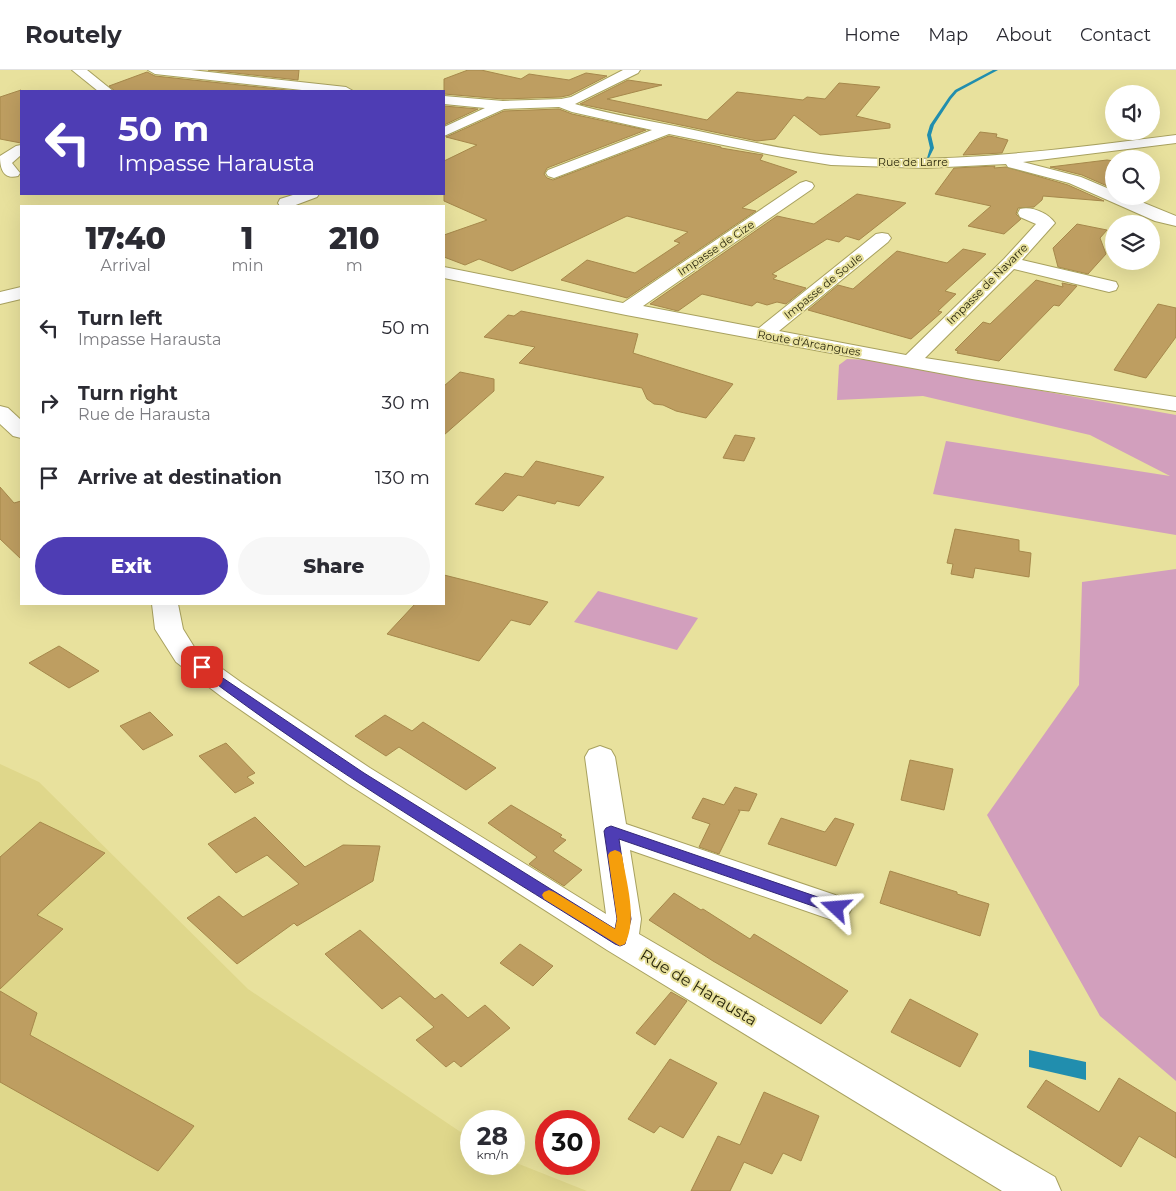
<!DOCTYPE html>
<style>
body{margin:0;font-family:Montserrat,sans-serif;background:#f7f7f7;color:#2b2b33;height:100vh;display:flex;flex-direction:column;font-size:19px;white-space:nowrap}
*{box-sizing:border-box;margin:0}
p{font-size:16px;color:#7c7c81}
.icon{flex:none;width:28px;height:28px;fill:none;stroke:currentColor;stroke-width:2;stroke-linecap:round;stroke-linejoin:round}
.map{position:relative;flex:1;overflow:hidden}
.details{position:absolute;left:20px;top:135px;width:425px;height:400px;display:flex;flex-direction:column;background:#fff;border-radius:0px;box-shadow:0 5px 20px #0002}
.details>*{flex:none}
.banner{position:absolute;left:20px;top:20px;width:425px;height:105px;border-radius:0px;box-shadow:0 5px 20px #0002;background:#4e3db4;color:#fff;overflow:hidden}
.controls{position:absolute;left:1105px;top:15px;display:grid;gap:10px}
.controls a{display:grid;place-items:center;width:55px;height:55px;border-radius:50%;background:#fff;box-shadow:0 5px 20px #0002;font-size:25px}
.speed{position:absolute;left:460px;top:1040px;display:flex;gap:10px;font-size:25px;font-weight:700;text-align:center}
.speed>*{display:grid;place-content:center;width:65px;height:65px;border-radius:50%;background:#fff;box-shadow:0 5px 20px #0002;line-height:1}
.speed small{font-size:12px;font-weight:400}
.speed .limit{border:8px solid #d22;background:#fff;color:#111}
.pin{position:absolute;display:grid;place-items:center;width:42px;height:42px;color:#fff;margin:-21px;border-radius:10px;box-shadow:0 2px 8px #0006}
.me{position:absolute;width:55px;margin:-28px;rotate:289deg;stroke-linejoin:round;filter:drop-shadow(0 0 4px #0008)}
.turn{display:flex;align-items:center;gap:18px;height:105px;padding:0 15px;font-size:22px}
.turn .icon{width:65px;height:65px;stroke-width:2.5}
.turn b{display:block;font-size:35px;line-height:42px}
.eta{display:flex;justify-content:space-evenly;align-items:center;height:85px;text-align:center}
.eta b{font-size:30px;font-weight:800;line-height:35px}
.cta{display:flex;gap:10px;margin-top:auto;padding:10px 15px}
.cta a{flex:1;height:58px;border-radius:30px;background:#4e3db4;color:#fff;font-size:20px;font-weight:800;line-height:58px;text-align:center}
.cta a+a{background:#f7f7f7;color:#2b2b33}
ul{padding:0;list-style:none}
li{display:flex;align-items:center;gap:15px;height:75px;padding:0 15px}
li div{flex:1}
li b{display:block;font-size:19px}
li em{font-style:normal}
header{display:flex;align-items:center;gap:30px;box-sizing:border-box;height:70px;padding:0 25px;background:#fff;border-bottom:1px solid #e1e1e2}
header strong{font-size:24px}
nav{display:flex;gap:28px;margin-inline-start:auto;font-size:18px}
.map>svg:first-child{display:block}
</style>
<header>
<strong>Routely</strong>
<nav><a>Home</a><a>Map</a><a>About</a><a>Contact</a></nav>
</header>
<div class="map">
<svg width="1176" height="1121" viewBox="0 0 1176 1121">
<rect width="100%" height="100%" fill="#e8e19d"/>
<path fill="#dfd78b" d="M0,694L39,712L248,919L471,1069V1094H514V1092L587,1121H0Z"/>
<g fill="#d29fbd">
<path d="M847,289L869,290L1176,345V465L933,424L946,371L1170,406L1090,365L923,326L837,330L839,295Z"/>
<path d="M1176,499V1011L1100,946L987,745L1079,615L1082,512Z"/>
<path d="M598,521L698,548L677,580L574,552Z"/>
</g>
<path fill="#218eae" d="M1029,980L1086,992V1010L1029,997Z"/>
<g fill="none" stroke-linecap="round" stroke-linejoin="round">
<path fill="#218eae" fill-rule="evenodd" d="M993,0H998L957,22L951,29L934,55L931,65L934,78L929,88H927L930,78L927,65L930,55L949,27L955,20Z"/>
</g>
<g fill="#be9e61" stroke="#a6884b">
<path d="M208,0H299L298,10Z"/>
<path d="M468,0H481L521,9L529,4L569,10L586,3L607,6L570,25L561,27L503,29L444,24V9Z"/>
<path d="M147,2L155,6L296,21H115L109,16Z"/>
<path d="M628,10L662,15L607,29L707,50L737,22L803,30L807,27L825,29L839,13L880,17L856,46L890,54V58L820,65L794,45L775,69L757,71L580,34Z"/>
<path d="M21,20V73L0,69V27Z"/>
<path d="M444,36L478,39L444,55Z"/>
<path d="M559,39L572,44L646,60L547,98L544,104L547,108L553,110L669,66L721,77V78L763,85L760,90L797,102L742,138L756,141L627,228L561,210L587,190L635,203L680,173L674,171L688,162L627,146L512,201L479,189L465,195L444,187V165L487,150L444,131V91L477,75L446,67L504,41Z"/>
<path d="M980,62L997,64L996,67L1008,70L1002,83L963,85Z"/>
<path d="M1107,90L1114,91V119L1082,105L1050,97Z"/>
<path d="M995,96L994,98L1006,97L1068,115L1104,131L1043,126L1042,130L1034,137L1018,138L1016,144L1021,149L1004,164L968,156L991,136L935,124L954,98Z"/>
<path d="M857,124L906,133L859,170L846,166L839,172L827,169L772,204L777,206L773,209L806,218L786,234L777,232L767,235L757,232L752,236L702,224L678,241L650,234L777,146L814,154Z"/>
<path d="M1077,154L1107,160L1100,168L1106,184L1088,204L1058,197L1053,178Z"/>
<path d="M963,179L986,184L945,221L956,224L938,241L942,242L911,269L808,240L838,215L853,219L897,181L947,193Z"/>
<path d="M1036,210L1063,217L1062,213L1077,216L1059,236L1054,235L999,291L957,283L958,281L955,280L983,252L990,254Z"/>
<path d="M1158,234L1176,238V267L1146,308L1114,300Z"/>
<path d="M521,241L638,264L633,283L733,314L706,348L676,341L663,335L654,334L647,329L642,318L519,293L535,277L484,267L508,245L514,246Z"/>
<path d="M460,302L494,309V321L444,365V316Z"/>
<path d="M735,365L755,368L744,391L723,388Z"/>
<path d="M536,391L604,407L579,436L557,431L555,434L518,425L503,441L475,434L505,403L523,407Z"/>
<path d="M0,417L14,433L21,431V489L0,469Z"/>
<path d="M955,459L1019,470V481L1031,483L1029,507L975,498L973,508L951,504L953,494L947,493Z"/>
<path d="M444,505L476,513L548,532L530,555L511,550L479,591L387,564L415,534H444Z"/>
<path d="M59,576L99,601L69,618L29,593Z"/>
<path d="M150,642L173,665L143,680L120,656Z"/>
<path d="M385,645L412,661L423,652L496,698L466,720L399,677L386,686L355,666Z"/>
<path d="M226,673L255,703L247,707L254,713L235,723L199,686Z"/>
<path d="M910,690L953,699L944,740L901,730Z"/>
<path d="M735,717L757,724L749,741L738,740L740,741L719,784L699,777L710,754L692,748L703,728L724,735Z"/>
<path d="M511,735L562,765L560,767L566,770L553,781L582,800L564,816L529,794L537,787L488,753Z"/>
<path d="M255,747L305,797L343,775L380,776L373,811L297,856L294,853L237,894L187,848L219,826L243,847L299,814L267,785L236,803L208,774Z"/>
<path d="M781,748L825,762L835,748L854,754L836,796L768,774Z"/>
<path d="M40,752L105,783L37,845L63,859L0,919V787Z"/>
<path d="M890,801L957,822V824L989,834L980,866L880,833Z"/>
<path d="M674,823L701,840L703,839L750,869L754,864L848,921L821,954L713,891L649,850Z"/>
<path d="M360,860L435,929L442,924L468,948L485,935L510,958L461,997L454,991L446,997L416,970L434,957L400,926L382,939L325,884Z"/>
<path d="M520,874L553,896L533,916L500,893Z"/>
<path d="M0,921L37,943L30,965L194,1056L158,1101L0,1012Z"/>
<path d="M671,922L687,931L655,975L636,963Z"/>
<path d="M910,929L978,964L960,997L891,962Z"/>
<path d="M670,989L717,1013L683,1068L660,1056L654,1063L628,1049Z"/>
<path d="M1119,1008L1176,1043V1088L1139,1066L1121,1097L1027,1037L1046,1010L1099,1042Z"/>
<path d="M764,1022L819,1046L801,1091L783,1083L772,1104L744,1092L730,1121H691L718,1066L740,1075Z"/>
</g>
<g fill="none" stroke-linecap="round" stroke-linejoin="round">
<defs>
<g id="minor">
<path d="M72,0H87L113,21H98Z"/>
<path d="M148,0H191L346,17L353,21H311L155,4Z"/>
<path d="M623,0H640L638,3L575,34C612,45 652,51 689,59C755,73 820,88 887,89C984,90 1080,77 1176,65V73L1023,92L1081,107L1114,121V126H1127L1176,146V156L1155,151L1069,113L1008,97L1006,94L926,98L831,95L782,87L669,64L554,108L548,106L546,103L548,100L652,60L572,42L559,37L504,39L444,66V57L485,38L444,34V26L503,31L561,29L571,27Z"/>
<path d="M21,75V85L12,93L20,103L18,106C3,110 0,98 0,86L16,76Z"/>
<path d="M806,111L812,113L814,116L812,119L643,236L759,258L876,164L882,163L888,164L891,168L888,172L779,261L906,285L1004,189L1036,154L1020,147L1018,143L1020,139C1032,136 1048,143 1055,153L1022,190L1116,212L1118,216L1116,220L1109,222L1014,199L925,288L1176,327V341L972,309L626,245L444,208V197L623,233L800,113Z"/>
<path d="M296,124H319L317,127L293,136H280L278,133L280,129Z"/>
<path d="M21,217V229L0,234V222Z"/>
<path d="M0,336L8,338L21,350V368L13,366L0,354Z"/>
<path d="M152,534H178L183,559L196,580L242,613L370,698L606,844L585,687L589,680L600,676L611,680L615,687L626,754L847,829L852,838L847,847L835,851L630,780L641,849L639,864L1055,1107L1061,1121H1002L607,880L348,714L222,627L176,592L155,559Z"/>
</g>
</defs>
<use href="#minor" stroke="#a8a15f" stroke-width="2"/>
<use href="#minor" fill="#fff" fill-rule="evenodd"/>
</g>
<path fill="#4e3db4" stroke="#332875" d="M202,594L364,703L615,859L617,849L604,761L606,758L611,756L841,835L843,838L841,842L836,844L619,769L631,849L625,874L620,876L615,874C474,785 330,701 198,600L196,597Z"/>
<path fill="#f59e0b" d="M615,780L620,782L622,785C626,812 638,848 625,874L620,876L544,829L542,825L544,822L549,820L554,822L615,859L617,849L608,785L610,782Z"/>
<g text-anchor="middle" stroke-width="4" stroke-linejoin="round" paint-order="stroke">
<g font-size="11" fill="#2c290e" stroke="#e8e19d">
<text x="913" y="96">Rue de Larre</text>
<text transform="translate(716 178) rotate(-34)" y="4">Impasse de Cize</text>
<text transform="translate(987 214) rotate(-45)" y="4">Impasse de Navarre</text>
<text transform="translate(823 216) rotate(-39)" y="4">Impasse de Soule</text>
<text transform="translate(809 273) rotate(10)" y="4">Route d'Arcangues</text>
</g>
<g font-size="16" fill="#2c290e" stroke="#e8e19d">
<text transform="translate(699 917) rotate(31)" y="6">Rue de Harausta</text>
</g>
</g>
</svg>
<div class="controls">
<a><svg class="icon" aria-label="sound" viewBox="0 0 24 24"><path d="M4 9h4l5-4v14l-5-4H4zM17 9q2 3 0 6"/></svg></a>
<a><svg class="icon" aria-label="search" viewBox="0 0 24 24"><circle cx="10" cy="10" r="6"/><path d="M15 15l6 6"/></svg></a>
<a><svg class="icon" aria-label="layers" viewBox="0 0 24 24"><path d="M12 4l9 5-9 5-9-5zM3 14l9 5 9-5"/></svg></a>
</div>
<div class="speed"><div>28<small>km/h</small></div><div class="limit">30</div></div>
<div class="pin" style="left:202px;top:597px;background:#d93025"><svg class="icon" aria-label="arrive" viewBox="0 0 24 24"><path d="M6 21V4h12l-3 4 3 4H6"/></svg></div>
<svg class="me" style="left:836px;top:838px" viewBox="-20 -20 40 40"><path d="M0-17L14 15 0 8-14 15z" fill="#4e3db4" stroke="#fff" stroke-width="4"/></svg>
<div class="banner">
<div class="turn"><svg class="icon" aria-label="left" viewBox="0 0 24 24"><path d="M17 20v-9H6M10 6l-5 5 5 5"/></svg><div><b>50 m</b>Impasse Harausta</div></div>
</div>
<section class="details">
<div class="eta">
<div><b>17:40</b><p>Arrival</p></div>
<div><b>1</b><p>min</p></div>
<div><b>210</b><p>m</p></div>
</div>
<ul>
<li><svg class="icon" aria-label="left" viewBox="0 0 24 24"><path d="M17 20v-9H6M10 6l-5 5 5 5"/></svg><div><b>Turn left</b><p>Impasse Harausta</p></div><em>50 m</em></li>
<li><svg class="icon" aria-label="right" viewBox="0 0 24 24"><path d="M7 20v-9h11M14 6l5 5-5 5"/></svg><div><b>Turn right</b><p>Rue de Harausta</p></div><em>30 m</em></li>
<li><svg class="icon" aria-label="arrive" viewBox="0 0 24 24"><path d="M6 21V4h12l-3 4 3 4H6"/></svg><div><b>Arrive at destination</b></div><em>130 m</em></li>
</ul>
<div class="cta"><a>Exit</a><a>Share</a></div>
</section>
</div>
